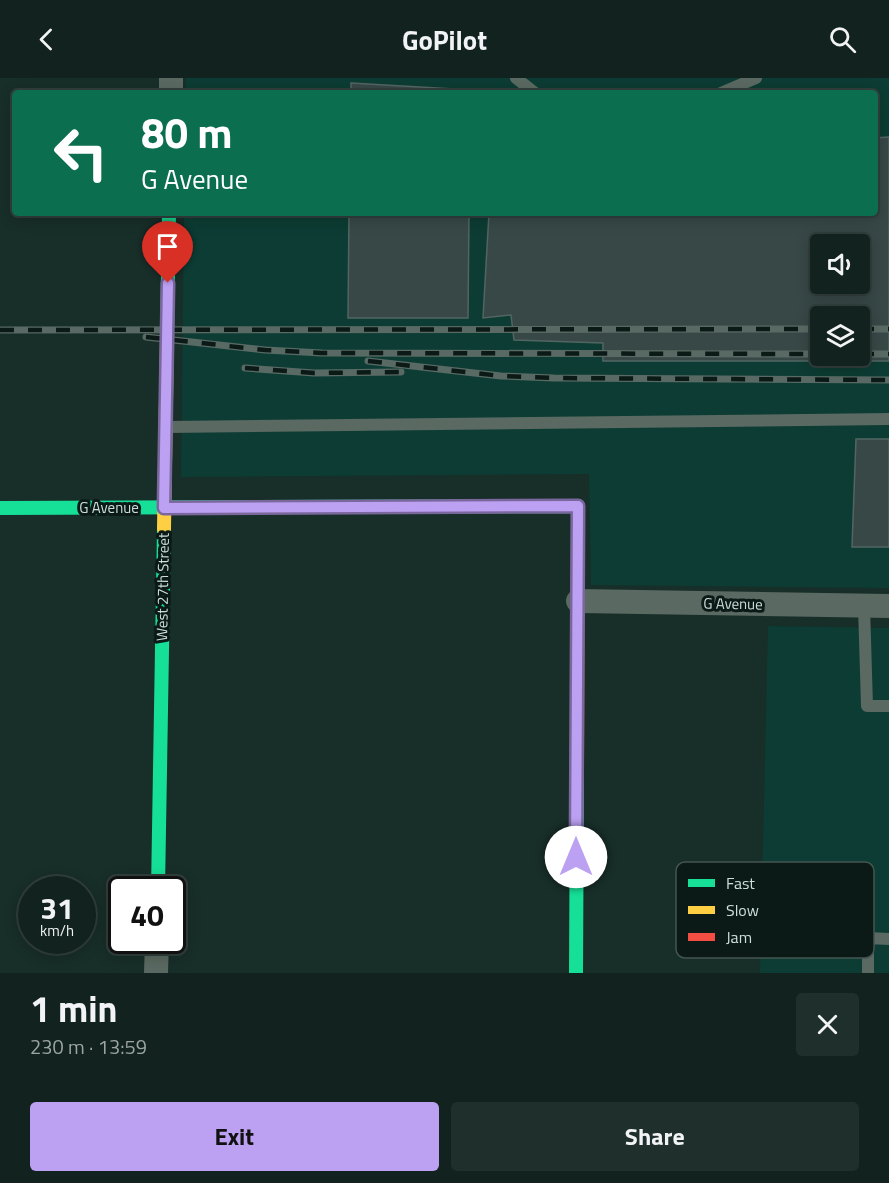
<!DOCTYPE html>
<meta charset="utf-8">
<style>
body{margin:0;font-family:"Titillium Web",sans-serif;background:#1f2f2c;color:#f1f3f6;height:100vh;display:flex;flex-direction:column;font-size:22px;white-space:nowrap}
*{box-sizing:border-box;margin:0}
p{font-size:20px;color:#9ca4a4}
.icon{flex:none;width:33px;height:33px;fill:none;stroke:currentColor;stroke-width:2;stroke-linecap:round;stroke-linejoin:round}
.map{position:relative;height:895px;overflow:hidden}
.panel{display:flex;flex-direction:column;background:#12221f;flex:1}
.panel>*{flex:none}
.guide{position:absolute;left:12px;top:12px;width:866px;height:126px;border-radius:6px;box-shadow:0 3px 15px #0003,0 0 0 2px #313f3d;background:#0b6e4f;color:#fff;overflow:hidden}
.controls{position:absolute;left:810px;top:156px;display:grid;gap:12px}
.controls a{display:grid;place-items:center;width:60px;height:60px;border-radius:6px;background:#12221f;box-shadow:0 3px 15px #0003,0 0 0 2px #313f3d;font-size:30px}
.speed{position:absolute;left:18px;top:798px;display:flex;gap:12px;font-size:30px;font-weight:700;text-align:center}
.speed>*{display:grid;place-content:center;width:78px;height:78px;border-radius:50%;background:#12221f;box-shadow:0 3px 15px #0003,0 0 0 2px #313f3d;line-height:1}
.speed small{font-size:15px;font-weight:400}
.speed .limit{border:3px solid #111;border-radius:9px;background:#fff;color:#111}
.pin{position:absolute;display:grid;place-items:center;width:51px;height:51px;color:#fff;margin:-62px -26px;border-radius:50% 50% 50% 0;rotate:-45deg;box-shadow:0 0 6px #0007}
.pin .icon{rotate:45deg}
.me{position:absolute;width:66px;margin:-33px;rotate:0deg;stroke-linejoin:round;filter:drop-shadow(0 0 4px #0008)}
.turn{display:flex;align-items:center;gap:21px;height:126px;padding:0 30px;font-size:27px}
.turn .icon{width:78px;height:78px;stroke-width:2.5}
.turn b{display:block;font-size:42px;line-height:51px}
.round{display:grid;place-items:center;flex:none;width:63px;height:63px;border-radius:6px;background:#1f2f2c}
.headline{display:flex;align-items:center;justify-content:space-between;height:102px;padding:0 30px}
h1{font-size:36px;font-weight:700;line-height:45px}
.button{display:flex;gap:12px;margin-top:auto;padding:12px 30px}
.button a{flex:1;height:69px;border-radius:6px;background:#bca0f2;color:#111;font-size:24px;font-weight:700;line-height:69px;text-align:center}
.button a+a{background:#1f2f2c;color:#f1f3f6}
header{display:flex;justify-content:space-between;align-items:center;height:78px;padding:0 30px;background:#12221f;font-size:27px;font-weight:700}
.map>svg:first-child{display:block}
</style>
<header><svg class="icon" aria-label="back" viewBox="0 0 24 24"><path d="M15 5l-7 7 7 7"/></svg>GoPilot<svg class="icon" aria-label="search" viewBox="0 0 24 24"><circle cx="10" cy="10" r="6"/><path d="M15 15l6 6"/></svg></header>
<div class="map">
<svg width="889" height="895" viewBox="0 0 889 895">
<rect width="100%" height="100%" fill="#182e29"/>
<g fill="#0c3c33" fill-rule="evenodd">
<path d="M186,0H889V510L591,507L589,396L181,399L184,135H874V15H186ZM820,166H860V206H820ZM820,238H860V278H820Z"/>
<path d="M768,548L889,550V895H760Z"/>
</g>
<g fill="#374846" stroke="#536563" stroke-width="1.5" fill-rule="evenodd">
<path d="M351,5L471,12V15H351Z"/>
<path d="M889,59V283H603V265L514,262L511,237L483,240L489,135H874V60ZM820,166H860V206H820ZM820,238H860V278H820Z"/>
<path d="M349,135H469L468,240H348Z"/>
<path d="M856,361H889V469H852Z"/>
</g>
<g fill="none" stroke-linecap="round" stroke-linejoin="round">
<g stroke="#5a6961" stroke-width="12">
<path d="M516,0L535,15"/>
<path d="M721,15L756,0"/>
<path d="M167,349L889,341"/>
<path d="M864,528L867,628H889"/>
<path d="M868,895V860L889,861"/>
</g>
<g stroke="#5a6961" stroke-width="24">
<path d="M171,15V0"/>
<path d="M578,523L889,528"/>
<path d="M156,895L157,862"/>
</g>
<g stroke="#16e098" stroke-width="14">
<path d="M167,259L169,135"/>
<path d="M0,430L578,428V450"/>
<path d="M158,812L164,451"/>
<path d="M576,895L577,700"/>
</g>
<path stroke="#ffcf43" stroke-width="14" d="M164,451L167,259"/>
<path stroke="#f24e42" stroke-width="14" d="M577,700L578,450"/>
<defs>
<g id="rail">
<path d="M860,251H889"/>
<path d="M0,252L820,251"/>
<path d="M146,259L265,272L322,275L820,276"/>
<path d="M860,276H889"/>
<path d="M368,283L501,298L554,300L889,302"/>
<path d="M245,290L314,295L401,294"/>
</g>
</defs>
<use href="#rail" stroke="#596a64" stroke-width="7"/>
<use href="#rail" stroke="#0b1a17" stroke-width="4.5" stroke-dasharray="14" stroke-linecap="butt"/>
</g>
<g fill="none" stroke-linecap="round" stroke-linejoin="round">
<defs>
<path id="route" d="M168,205L164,430L578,428L576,779"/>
</defs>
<use href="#route" stroke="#7a689d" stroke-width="15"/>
<use href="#route" stroke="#bca0f2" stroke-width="10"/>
</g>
<g text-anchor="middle" stroke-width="6" stroke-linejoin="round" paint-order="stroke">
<g font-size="15" fill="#cbdfda" stroke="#0b1a17">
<text x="109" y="435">G Avenue</text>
<text transform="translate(163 509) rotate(-89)" y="5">West 27th Street</text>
<text transform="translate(733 526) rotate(1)" y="5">G Avenue</text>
</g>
</g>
<rect x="676" y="784" width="198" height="96" rx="9" fill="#0b1a17" stroke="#455552" stroke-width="1.5"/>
<rect x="688" y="801" width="27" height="8" fill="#16e098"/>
<rect x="688" y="828" width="27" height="8" fill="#ffcf43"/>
<rect x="688" y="855" width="27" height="8" fill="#f24e42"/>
<g font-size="16" fill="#cbdfda">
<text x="726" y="811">Fast</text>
<text x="726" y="838">Slow</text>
<text x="726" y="865">Jam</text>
</g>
</svg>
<div class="controls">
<a><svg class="icon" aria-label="sound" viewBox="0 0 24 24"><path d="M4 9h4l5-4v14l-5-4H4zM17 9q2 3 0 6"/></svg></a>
<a><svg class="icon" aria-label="layers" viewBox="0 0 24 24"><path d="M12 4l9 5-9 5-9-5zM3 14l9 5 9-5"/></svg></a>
</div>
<div class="speed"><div>31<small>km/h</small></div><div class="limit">40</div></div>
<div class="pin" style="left:168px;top:205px;background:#d93025"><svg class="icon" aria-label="arrive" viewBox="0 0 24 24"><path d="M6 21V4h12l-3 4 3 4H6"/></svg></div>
<svg class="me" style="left:576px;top:779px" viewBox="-20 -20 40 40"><circle r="19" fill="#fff"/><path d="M0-13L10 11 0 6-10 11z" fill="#bca0f2"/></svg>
<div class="guide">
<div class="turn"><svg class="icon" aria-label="left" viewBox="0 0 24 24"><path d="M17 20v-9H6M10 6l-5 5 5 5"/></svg><div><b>80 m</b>G Avenue</div></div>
</div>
</div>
<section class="panel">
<div class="headline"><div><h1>1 min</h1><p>230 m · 13:59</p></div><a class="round"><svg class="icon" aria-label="close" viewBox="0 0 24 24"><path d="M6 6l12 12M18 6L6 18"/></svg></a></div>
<div class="button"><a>Exit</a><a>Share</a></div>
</section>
